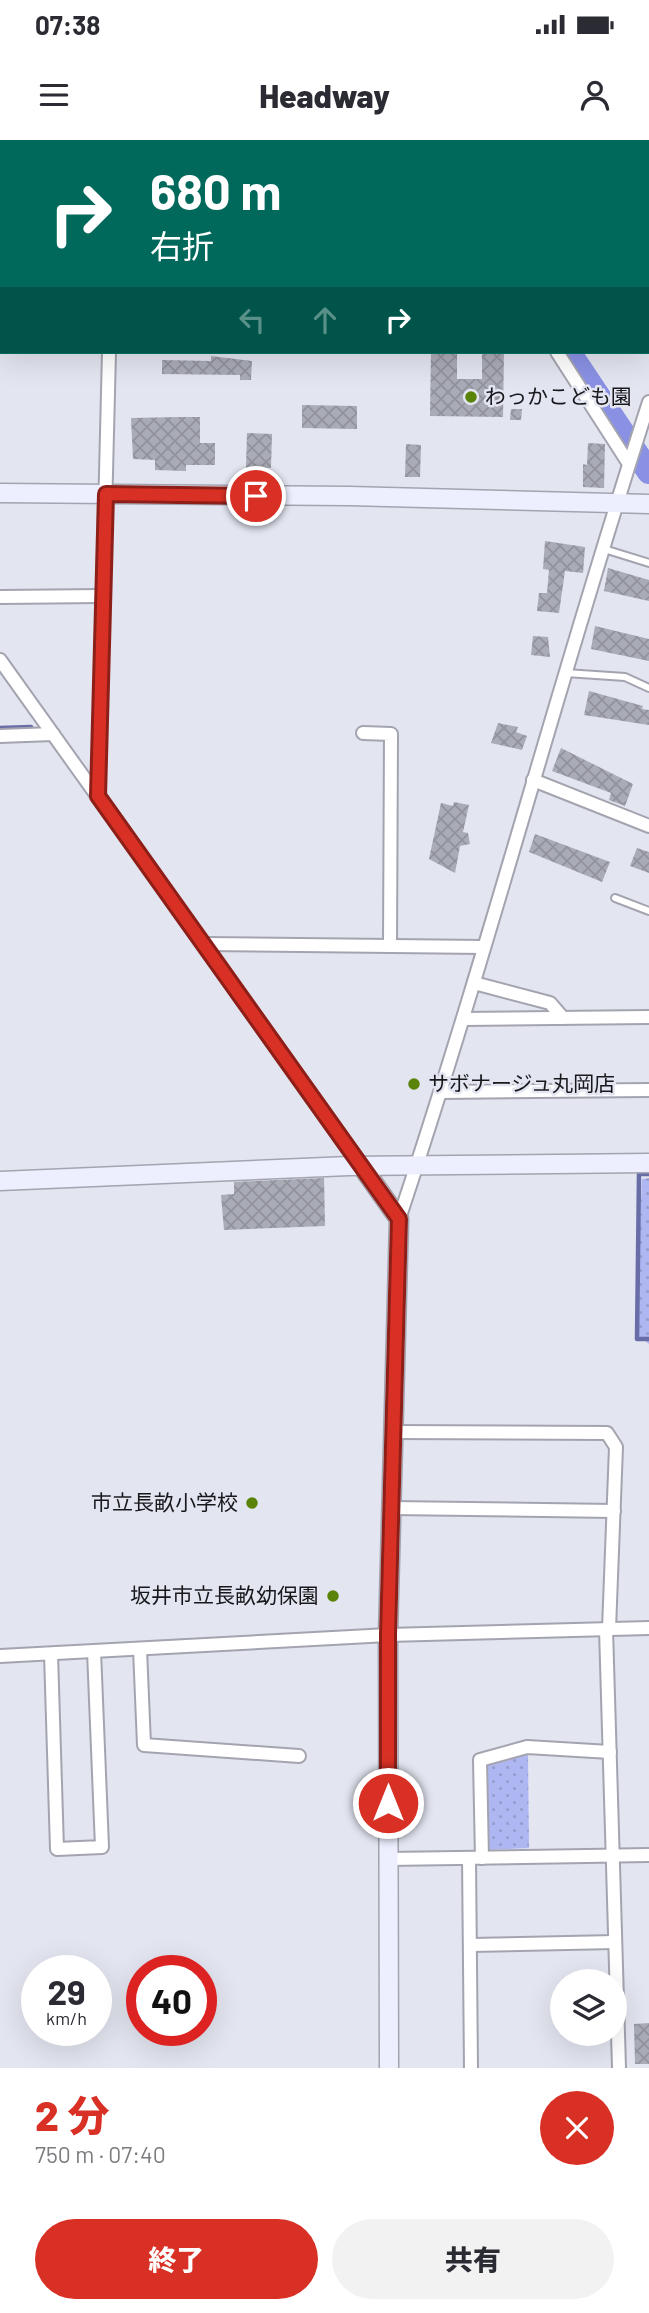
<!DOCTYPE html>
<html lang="ja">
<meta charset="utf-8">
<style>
body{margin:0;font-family:Barlow,"Noto Sans JP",sans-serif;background:#f2f2f3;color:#2b2b33;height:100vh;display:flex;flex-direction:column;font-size:26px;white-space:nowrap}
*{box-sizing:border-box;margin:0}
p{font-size:23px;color:#7c7c81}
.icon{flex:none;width:38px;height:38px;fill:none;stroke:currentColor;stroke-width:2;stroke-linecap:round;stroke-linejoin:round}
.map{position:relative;height:1928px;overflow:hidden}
.sheet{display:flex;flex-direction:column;background:#fff;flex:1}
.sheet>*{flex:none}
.top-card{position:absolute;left:0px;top:0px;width:649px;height:214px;box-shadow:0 7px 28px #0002;background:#00695c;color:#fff;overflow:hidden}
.fabs{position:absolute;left:550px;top:1829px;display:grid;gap:14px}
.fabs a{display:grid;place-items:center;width:77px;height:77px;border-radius:50%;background:#fff;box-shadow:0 7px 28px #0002;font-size:35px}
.speed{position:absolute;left:21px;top:1815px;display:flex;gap:14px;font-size:35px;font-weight:700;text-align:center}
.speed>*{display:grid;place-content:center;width:91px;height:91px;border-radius:50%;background:#fff;box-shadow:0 7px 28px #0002;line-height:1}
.speed small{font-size:18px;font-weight:400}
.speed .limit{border:10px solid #d22;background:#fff;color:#111}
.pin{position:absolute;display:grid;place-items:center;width:60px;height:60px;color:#fff;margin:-30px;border:4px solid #fff;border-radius:50%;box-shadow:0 2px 7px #0007}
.me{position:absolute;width:77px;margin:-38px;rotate:0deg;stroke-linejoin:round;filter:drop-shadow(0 0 5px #0008)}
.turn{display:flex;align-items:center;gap:24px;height:147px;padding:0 35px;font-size:32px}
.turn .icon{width:91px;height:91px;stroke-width:2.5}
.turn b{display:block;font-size:49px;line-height:60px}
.lanes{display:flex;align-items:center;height:66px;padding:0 35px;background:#0003;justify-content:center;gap:35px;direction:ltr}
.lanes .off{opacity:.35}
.round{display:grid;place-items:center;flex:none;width:74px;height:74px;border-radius:37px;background:#f2f2f3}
.summary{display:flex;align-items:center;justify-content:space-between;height:119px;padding:0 35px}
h1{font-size:42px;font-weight:800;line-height:52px;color:#d93025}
.button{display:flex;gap:14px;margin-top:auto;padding:14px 35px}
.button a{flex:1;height:80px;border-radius:42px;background:#d93025;color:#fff;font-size:28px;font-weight:800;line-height:80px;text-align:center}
.button a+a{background:#f2f2f3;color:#2b2b33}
.status{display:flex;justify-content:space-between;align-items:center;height:49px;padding:0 35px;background:#fff;direction:ltr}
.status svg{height:19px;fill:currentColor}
header{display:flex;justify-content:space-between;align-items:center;height:91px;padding:0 35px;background:#fff;font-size:32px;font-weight:800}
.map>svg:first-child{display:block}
</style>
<div class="status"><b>07:38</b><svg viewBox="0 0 49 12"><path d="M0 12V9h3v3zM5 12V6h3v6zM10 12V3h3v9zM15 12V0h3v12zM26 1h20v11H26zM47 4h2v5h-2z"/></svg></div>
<header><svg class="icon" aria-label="menu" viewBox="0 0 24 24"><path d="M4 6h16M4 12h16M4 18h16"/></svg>Headway<svg class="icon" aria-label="person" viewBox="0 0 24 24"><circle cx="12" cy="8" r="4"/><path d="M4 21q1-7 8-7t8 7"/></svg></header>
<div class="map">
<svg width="649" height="1928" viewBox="0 0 649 1928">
<defs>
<pattern id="park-dots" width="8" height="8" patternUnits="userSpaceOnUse" patternTransform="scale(1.75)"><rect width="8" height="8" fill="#afb7f2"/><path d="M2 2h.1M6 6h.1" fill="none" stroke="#969dcf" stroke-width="1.8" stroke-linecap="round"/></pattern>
<pattern id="building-cross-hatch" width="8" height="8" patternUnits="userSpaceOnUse" patternTransform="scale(1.75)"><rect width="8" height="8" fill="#a9abb6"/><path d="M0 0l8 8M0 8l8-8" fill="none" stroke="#91929c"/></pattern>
</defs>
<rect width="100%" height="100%" fill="#e3e5f0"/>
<g fill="url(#park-dots)">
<path d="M649,1038V1204L635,1193L642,1039Z"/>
<path d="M528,1615L529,1708L486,1710L484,1622Z"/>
</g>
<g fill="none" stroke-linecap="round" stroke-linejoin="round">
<g stroke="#686da8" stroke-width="4.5">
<path d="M0,129H2"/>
<path d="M0,588L31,587"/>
<path d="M649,1034H639L637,1199H649"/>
</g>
<g stroke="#8a91e4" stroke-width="24">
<path d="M427,0L428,2"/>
<path d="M569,212L649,332"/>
</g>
</g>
<g fill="url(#building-cross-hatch)">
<path d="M431,212H457V239H482V212H504L503,277L430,276Z"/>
<path d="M211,216L252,221L251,240H240V235L162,234V220L211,221Z"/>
<path d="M302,265L357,266V289L302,288Z"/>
<path d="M511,269H522L521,280H510Z"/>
<path d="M180,277H200V303H215V325H186V331L155,330V320L133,319L131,278Z"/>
<path d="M247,293L272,294L271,328H246Z"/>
<path d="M588,303L605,304L604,348L583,347V324L587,325Z"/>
<path d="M406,304L421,305L420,337H405Z"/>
<path d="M545,401L585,407L583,433L565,431L559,473L537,471L539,453H547L549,430L543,429Z"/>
<path d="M608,428L649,440V461L604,451Z"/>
<path d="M595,486L649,499V521L591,509Z"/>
<path d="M533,496L548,497L550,517L531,515Z"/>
<path d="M589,551L643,566L642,569L649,570V585L584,575Z"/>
<path d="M498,583L518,587L516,592L527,596L522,610L491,603Z"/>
<path d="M561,608L633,644L625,666L609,660L611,653L552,631Z"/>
<path d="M454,662L469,665L463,692L468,693L470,704L460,706L455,733L429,719L441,663L453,666Z"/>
<path d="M535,694L610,722L602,742L529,712Z"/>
<path d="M637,708L649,712V733L630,726Z"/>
<path d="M324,1038L325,1086L224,1090L221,1055L234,1054V1042Z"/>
<path d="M649,1883V1924H635L634,1884Z"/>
</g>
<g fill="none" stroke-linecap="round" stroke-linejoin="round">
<defs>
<g id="lane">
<path d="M604,409L649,423"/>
<path d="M566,533L625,537L649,548"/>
<path d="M615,758L649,771"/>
</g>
<g id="street">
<path d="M113,2V0"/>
<path d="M277,2V0"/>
<path d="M503,2V0"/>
<path d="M570,2V0"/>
<path d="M648,139H649"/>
<path d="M557,212L629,324"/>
<path d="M0,457L103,456"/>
<path d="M0,520L363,1028"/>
<path d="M363,593L391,594L390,806"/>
<path d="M0,596L53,594"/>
<path d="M533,640L649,686"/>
<path d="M98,656L109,212"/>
<path d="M204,804L484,807"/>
<path d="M474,843L550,863L563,878"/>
<path d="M464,879L649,877"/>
<path d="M441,952L649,950"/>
<path d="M399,1079C489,809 561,533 649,262"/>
<path d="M393,1292L607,1293L616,1307L609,1489"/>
<path d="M391,1368L614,1371"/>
<path d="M606,1489L619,1928"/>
<path d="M140,1509L144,1605L299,1616"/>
<path d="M51,1514L57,1709L102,1707L94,1511"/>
<path d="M0,1516L388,1495L649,1488"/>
<path d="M469,1718L471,1928"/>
<path d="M482,1718L480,1620L527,1607L610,1612"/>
<path d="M388,1719L649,1715"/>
<path d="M471,1805L615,1802"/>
</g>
<g id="secondary">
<path d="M0,353L349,356L649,364"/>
<path d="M363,1028L399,1079L388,1495L389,1928"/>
<path d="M0,1041L349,1026L649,1023"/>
</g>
</defs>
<use href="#lane" stroke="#a3a4af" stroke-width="10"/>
<use href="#street" stroke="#a3a4af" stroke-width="16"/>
<use href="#secondary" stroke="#a3a4af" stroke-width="21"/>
<use href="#lane" stroke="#fff" stroke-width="6"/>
<use href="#street" stroke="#fff" stroke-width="12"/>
<use href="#secondary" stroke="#edeffe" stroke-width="18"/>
</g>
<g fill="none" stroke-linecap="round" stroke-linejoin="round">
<defs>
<path id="route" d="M256,356L106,354L98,656L399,1079L388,1495V1663"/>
</defs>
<use href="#route" stroke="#8d1f18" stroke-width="18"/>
<use href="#route" stroke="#d93025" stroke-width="12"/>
</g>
<g fill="#598309" stroke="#e3e5f0" stroke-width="2.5">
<circle cx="471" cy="257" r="7"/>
<circle cx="414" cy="944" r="7"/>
<circle cx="252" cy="1363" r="7"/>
<circle cx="333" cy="1456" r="7"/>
</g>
<g text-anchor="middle" stroke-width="5" stroke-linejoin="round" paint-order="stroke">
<g font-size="21" fill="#17181c" stroke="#e3e5f0" text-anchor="start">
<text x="485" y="264">わっかこども園</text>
<text x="428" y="951">サボナージュ丸岡店</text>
<text x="238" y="1370" text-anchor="end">市立長畝小学校</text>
<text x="319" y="1463" text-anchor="end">坂井市立長畝幼保園</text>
</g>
</g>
</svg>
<div class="fabs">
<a><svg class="icon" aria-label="layers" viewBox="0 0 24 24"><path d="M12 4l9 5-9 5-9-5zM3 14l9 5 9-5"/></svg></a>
</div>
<div class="speed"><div>29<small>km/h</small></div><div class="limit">40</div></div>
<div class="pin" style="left:256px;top:356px;background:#d93025"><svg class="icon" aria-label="arrive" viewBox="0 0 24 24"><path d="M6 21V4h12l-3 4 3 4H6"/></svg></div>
<svg class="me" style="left:388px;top:1663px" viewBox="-20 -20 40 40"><circle r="17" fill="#d93025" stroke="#fff" stroke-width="3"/><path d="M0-11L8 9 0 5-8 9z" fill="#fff"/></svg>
<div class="top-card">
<div class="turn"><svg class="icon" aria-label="right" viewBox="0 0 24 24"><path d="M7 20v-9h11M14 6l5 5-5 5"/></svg><div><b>680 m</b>右折</div></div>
<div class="lanes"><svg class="icon off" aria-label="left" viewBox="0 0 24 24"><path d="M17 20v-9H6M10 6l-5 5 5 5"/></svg><svg class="icon off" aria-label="ahead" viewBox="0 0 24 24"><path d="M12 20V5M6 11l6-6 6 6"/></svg><svg class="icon" aria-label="right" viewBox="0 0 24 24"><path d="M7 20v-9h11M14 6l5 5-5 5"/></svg></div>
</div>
</div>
<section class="sheet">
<div class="summary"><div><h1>2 分</h1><p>750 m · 07:40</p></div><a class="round" style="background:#d93025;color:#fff"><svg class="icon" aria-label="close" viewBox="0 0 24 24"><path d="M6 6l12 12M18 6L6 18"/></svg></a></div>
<div class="button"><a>終了</a><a>共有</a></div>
</section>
